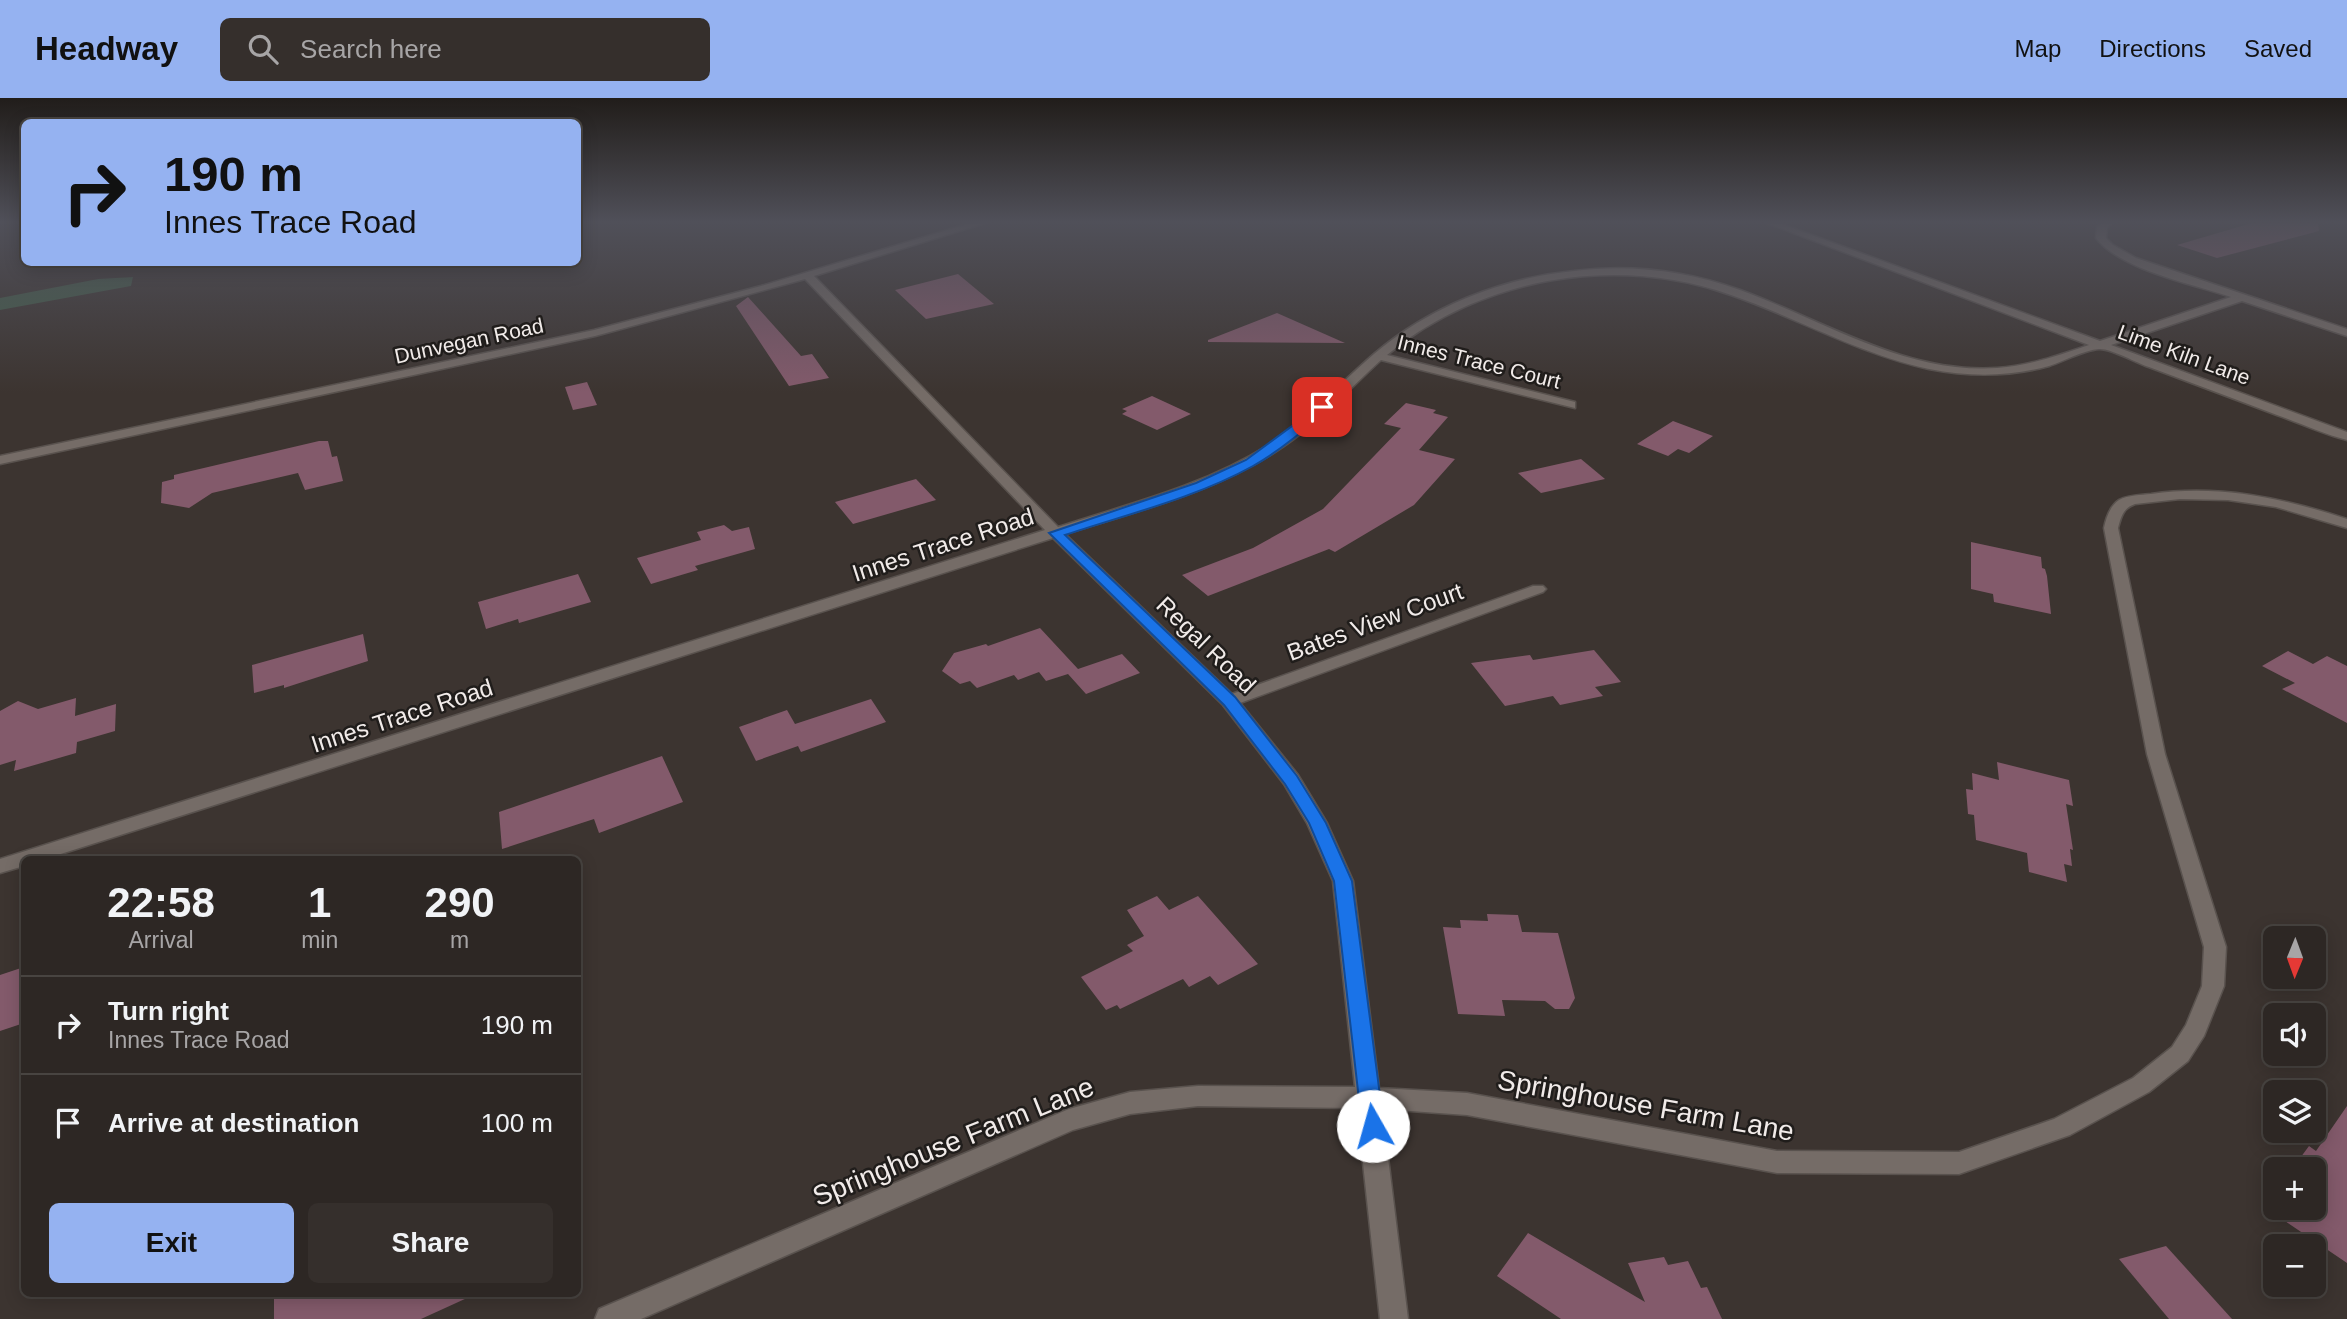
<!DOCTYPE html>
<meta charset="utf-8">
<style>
body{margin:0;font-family:Arial,sans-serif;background:#352f2c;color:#f1f3f6;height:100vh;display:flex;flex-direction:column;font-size:26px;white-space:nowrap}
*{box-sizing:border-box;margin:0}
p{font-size:23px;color:#a7a5a6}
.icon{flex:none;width:38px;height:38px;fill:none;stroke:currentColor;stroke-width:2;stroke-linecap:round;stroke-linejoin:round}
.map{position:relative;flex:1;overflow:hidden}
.drawer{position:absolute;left:21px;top:758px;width:560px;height:441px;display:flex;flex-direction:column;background:#2d2724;border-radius:10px;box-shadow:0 4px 18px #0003,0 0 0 2px #484441}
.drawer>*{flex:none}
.guide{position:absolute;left:21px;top:21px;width:560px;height:147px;border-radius:10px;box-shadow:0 4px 18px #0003,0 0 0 2px #484441;background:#95b2f1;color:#111;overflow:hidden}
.needle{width:46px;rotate:181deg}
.buttons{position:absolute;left:2263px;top:828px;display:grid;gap:14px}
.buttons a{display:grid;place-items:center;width:63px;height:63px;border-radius:10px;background:#2d2724;box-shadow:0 4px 18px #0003,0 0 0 2px #484441;font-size:35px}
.pin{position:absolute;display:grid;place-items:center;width:60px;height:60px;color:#fff;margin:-30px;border-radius:14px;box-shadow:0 4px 10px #0006}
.me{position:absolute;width:77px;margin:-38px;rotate:353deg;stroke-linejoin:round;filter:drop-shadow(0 0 5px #0008)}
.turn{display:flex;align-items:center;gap:24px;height:147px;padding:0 28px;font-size:32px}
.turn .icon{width:91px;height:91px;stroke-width:2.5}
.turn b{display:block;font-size:49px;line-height:60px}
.eta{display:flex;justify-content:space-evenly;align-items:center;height:119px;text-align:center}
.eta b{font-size:42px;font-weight:700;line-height:49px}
.primary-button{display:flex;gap:14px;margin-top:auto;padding:14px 28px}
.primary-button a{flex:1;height:80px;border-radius:10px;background:#95b2f1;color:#111;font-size:28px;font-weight:700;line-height:80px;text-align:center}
.primary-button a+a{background:#352f2c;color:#f1f3f6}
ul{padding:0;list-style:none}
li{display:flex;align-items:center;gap:21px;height:98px;padding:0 28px;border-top:2px solid #484441}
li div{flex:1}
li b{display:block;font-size:26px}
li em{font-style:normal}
header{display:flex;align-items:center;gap:42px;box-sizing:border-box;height:98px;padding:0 35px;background:#95b2f1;color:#111}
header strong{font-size:33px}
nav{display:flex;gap:38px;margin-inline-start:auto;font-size:24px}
.search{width:490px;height:63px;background:#352f2c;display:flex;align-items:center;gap:18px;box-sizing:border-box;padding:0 24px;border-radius:10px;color:#a7a5a6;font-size:26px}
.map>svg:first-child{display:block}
</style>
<header>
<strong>Headway</strong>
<div class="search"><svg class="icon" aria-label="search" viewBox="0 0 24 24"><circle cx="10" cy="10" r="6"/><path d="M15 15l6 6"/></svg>Search here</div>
<nav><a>Map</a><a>Directions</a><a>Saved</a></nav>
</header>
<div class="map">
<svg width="2347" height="1221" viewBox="0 0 2347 1221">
<rect width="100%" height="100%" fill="#3c3430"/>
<path fill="#435e49" d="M133,179L131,188L0,212V200L98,181Z"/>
<g fill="#835a6b">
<path d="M2252,125H2318L2319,133L2217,160L2177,147Z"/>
<path d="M958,176L994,206L926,221L895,192Z"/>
<path d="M748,199L801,258L812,256L829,280L789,288L736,208Z"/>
<path d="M1277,215L1345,245L1208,244V242Z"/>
<path d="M587,284L597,307L573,312L565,289Z"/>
<path d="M1152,298L1191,316L1157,332L1122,316L1127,313L1122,311Z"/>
<path d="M1406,305L1436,312L1433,315L1448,319L1419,352L1455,361L1414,407L1335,454L1329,451L1208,498L1182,477L1253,450L1323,411L1401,330L1384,326Z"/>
<path d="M1673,323L1713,338L1689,355L1678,351L1668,358L1637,346Z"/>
<path d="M319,343H328L332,359L337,358L343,383L305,392L298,375L212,395L189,410L161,405L162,384L174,381V377Z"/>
<path d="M1581,361L1605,381L1541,395L1518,375Z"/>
<path d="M916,381L936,402L853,426L835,404Z"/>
<path d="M724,427L732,433L749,429L755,451L695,468L698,472L651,486L637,460L701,442L697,434Z"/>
<path d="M1971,444L2041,459L2042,470L2045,471L2047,478L2051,516L1994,504L1993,496L1971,491Z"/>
<path d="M578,476L591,504L519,525L518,521L486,531L478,504Z"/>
<path d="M1040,530L1078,571L1122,556L1140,575L1086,596L1068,576L1046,583L1039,574L1018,582L1014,577L977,590L970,583L960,586L942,573L954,555L986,546L988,548Z"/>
<path d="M363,536L368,563L284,590V587L254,595L252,567Z"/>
<path d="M1594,552L1621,584L1595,589L1603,598L1560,607L1553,598L1505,608L1471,565L1530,557L1533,562Z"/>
<path d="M2288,553L2313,566L2327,558L2347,568V625L2282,591L2295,585L2262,568Z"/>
<path d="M76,600L75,618L116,606L115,633L77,644L76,655L14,673L16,662L0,667V613L18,603L38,611Z"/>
<path d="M871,601L886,624L801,654L798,648L756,663L739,629L787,612L795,626Z"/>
<path d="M662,658L683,704L599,735L594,721L502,751L499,714Z"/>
<path d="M1997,664L2069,682L2073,708L2066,706L2073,752L2070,751L2072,768L2064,766L2067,784L2029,774L2027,755L1976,742L1974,717L1968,716L1966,691L1973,692L1972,675L1999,682Z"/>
<path d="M1157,798L1169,812L1198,798L1258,866L1218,887L1210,878L1189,889L1183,881L1120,911L1117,907L1106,912L1081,879L1133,853L1127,847L1144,838L1127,812Z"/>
<path d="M1487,816L1518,817L1522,834L1558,835L1575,900L1569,911H1555L1545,903L1502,902L1505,918L1458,916L1443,829L1461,830L1460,822L1488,823Z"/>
<path d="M24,869V925L0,933V877Z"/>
<path d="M2347,1008V1165L2276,1117L2280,1110H2314V1071H2292L2309,1048L2316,1053Z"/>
<path d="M1528,1135L1645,1204L1628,1165L1664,1159L1668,1167L1688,1163L1701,1190L1707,1189L1722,1221H1561L1497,1178Z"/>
<path d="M2166,1148L2232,1221H2169L2119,1161Z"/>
<path d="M274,1195H478L421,1221H274Z"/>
</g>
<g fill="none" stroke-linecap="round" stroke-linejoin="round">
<defs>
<path id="minor" d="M971,125H985L814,178L1058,429C1129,406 1203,388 1267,348C1307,322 1338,287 1374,256C1429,209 1502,180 1574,173C1630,166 1687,173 1740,192C1823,222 1905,276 1997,270C2029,268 2059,257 2089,247L1767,125H1779L2100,243L2231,199C2193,186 2121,172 2096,140L2097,129L2102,125H2112L2107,130L2106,140L2113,147L2136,160L2347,231V238L2242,203L2111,247L2347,334V342C2323,336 2300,325 2277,317C2235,301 2192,285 2149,269C2137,265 2110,250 2099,251C2084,252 2064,263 2049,268C2009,279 1970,279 1929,271C1859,256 1798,220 1731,197C1617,156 1481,179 1387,257L1575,304V310L1381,262C1349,291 1320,324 1284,348C1219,393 1140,412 1065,436L1232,596L1533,488H1543L1546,491L1543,494L1240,605L1298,677L1327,725L1353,783L1379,990L1467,995L1777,1053L1959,1054L2054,1021L2133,980L2172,949L2186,927L2202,888L2204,849L2147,656L2104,430C2106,420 2110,408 2119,402C2128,397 2141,397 2151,396C2218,386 2283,400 2347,421V430L2276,409L2228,402L2180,401L2135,406C2123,410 2121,419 2118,430L2165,656L2226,849L2224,888L2204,938L2188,963L2149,994L2070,1037L1959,1076L1777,1075L1467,1017L1382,1011L1408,1221H1380L1357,1010L1198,1008L1130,1016L1073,1032L641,1221H595L599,1211L1069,1011L1130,994L1198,988L1355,989L1333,783L1307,725L1284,686L1223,607L1053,440L45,761H24V768L0,775V761L1045,432L805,181L595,238L0,366V358L594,232L761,188Z"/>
</defs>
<use href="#minor" stroke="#59524e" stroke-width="3"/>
<use href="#minor" fill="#756c67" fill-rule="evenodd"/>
</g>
<linearGradient id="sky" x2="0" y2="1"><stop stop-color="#211d1a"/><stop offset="0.42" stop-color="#505059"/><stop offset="1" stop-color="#505059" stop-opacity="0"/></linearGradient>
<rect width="2347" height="295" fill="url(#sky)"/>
<path fill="#1a73e8" stroke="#114b97" stroke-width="2" d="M1322,306L1328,309L1327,312C1304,332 1280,353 1253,368C1195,400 1128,416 1065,437L1235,599L1297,678L1326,725L1352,783L1384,1028L1381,1035L1373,1038L1365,1035L1362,1028L1334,783L1309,725L1285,686L1224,607L1049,435L1196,385L1246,362Z"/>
<g text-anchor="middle" stroke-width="5" stroke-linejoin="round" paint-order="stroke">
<g font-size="21" fill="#f1ebe9" stroke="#201d1b">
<text transform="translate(469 243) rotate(-12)" y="7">Dunvegan Road</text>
<text transform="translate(2184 257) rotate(20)" y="7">Lime Kiln Lane</text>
<text transform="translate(1479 264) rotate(14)" y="7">Innes Trace Court</text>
</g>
<g font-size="24" fill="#f1ebe9" stroke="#201d1b">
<text transform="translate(943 447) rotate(-18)" y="8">Innes Trace Road</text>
<text transform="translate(1375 524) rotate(-20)" y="8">Bates View Court</text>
<text transform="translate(1206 547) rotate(44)" y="8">Regal Road</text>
<text transform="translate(402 618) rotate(-18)" y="8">Innes Trace Road</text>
</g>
<g font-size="28" fill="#f1ebe9" stroke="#201d1b">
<text transform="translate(1646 1007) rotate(10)" y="10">Springhouse Farm Lane</text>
<text transform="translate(953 1043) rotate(-22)" y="10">Springhouse Farm Lane</text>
</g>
</g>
</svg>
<div class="buttons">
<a><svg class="needle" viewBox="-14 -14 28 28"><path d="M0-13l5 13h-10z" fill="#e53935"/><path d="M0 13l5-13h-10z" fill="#a7a5a6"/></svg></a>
<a><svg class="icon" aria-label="sound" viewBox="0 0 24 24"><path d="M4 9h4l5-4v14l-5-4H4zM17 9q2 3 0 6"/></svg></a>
<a><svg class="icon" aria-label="layers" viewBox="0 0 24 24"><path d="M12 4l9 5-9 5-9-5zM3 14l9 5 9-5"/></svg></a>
<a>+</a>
<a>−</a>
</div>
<div class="pin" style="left:1322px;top:309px;background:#d93025"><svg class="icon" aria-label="arrive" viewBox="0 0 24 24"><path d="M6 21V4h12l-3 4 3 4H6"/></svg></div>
<svg class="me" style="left:1373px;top:1028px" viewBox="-20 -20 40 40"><circle r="19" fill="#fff"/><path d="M0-13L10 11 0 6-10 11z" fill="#1a73e8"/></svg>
<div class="guide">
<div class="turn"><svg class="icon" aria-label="right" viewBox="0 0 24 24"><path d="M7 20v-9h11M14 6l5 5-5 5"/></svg><div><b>190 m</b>Innes Trace Road</div></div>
</div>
<section class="drawer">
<div class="eta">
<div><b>22:58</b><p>Arrival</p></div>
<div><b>1</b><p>min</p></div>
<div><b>290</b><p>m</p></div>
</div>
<ul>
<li><svg class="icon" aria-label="right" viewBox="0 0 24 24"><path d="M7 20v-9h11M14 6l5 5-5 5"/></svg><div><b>Turn right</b><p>Innes Trace Road</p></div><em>190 m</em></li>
<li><svg class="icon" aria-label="arrive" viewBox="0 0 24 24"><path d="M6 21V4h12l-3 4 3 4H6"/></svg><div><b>Arrive at destination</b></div><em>100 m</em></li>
</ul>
<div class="primary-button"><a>Exit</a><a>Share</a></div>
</section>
</div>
